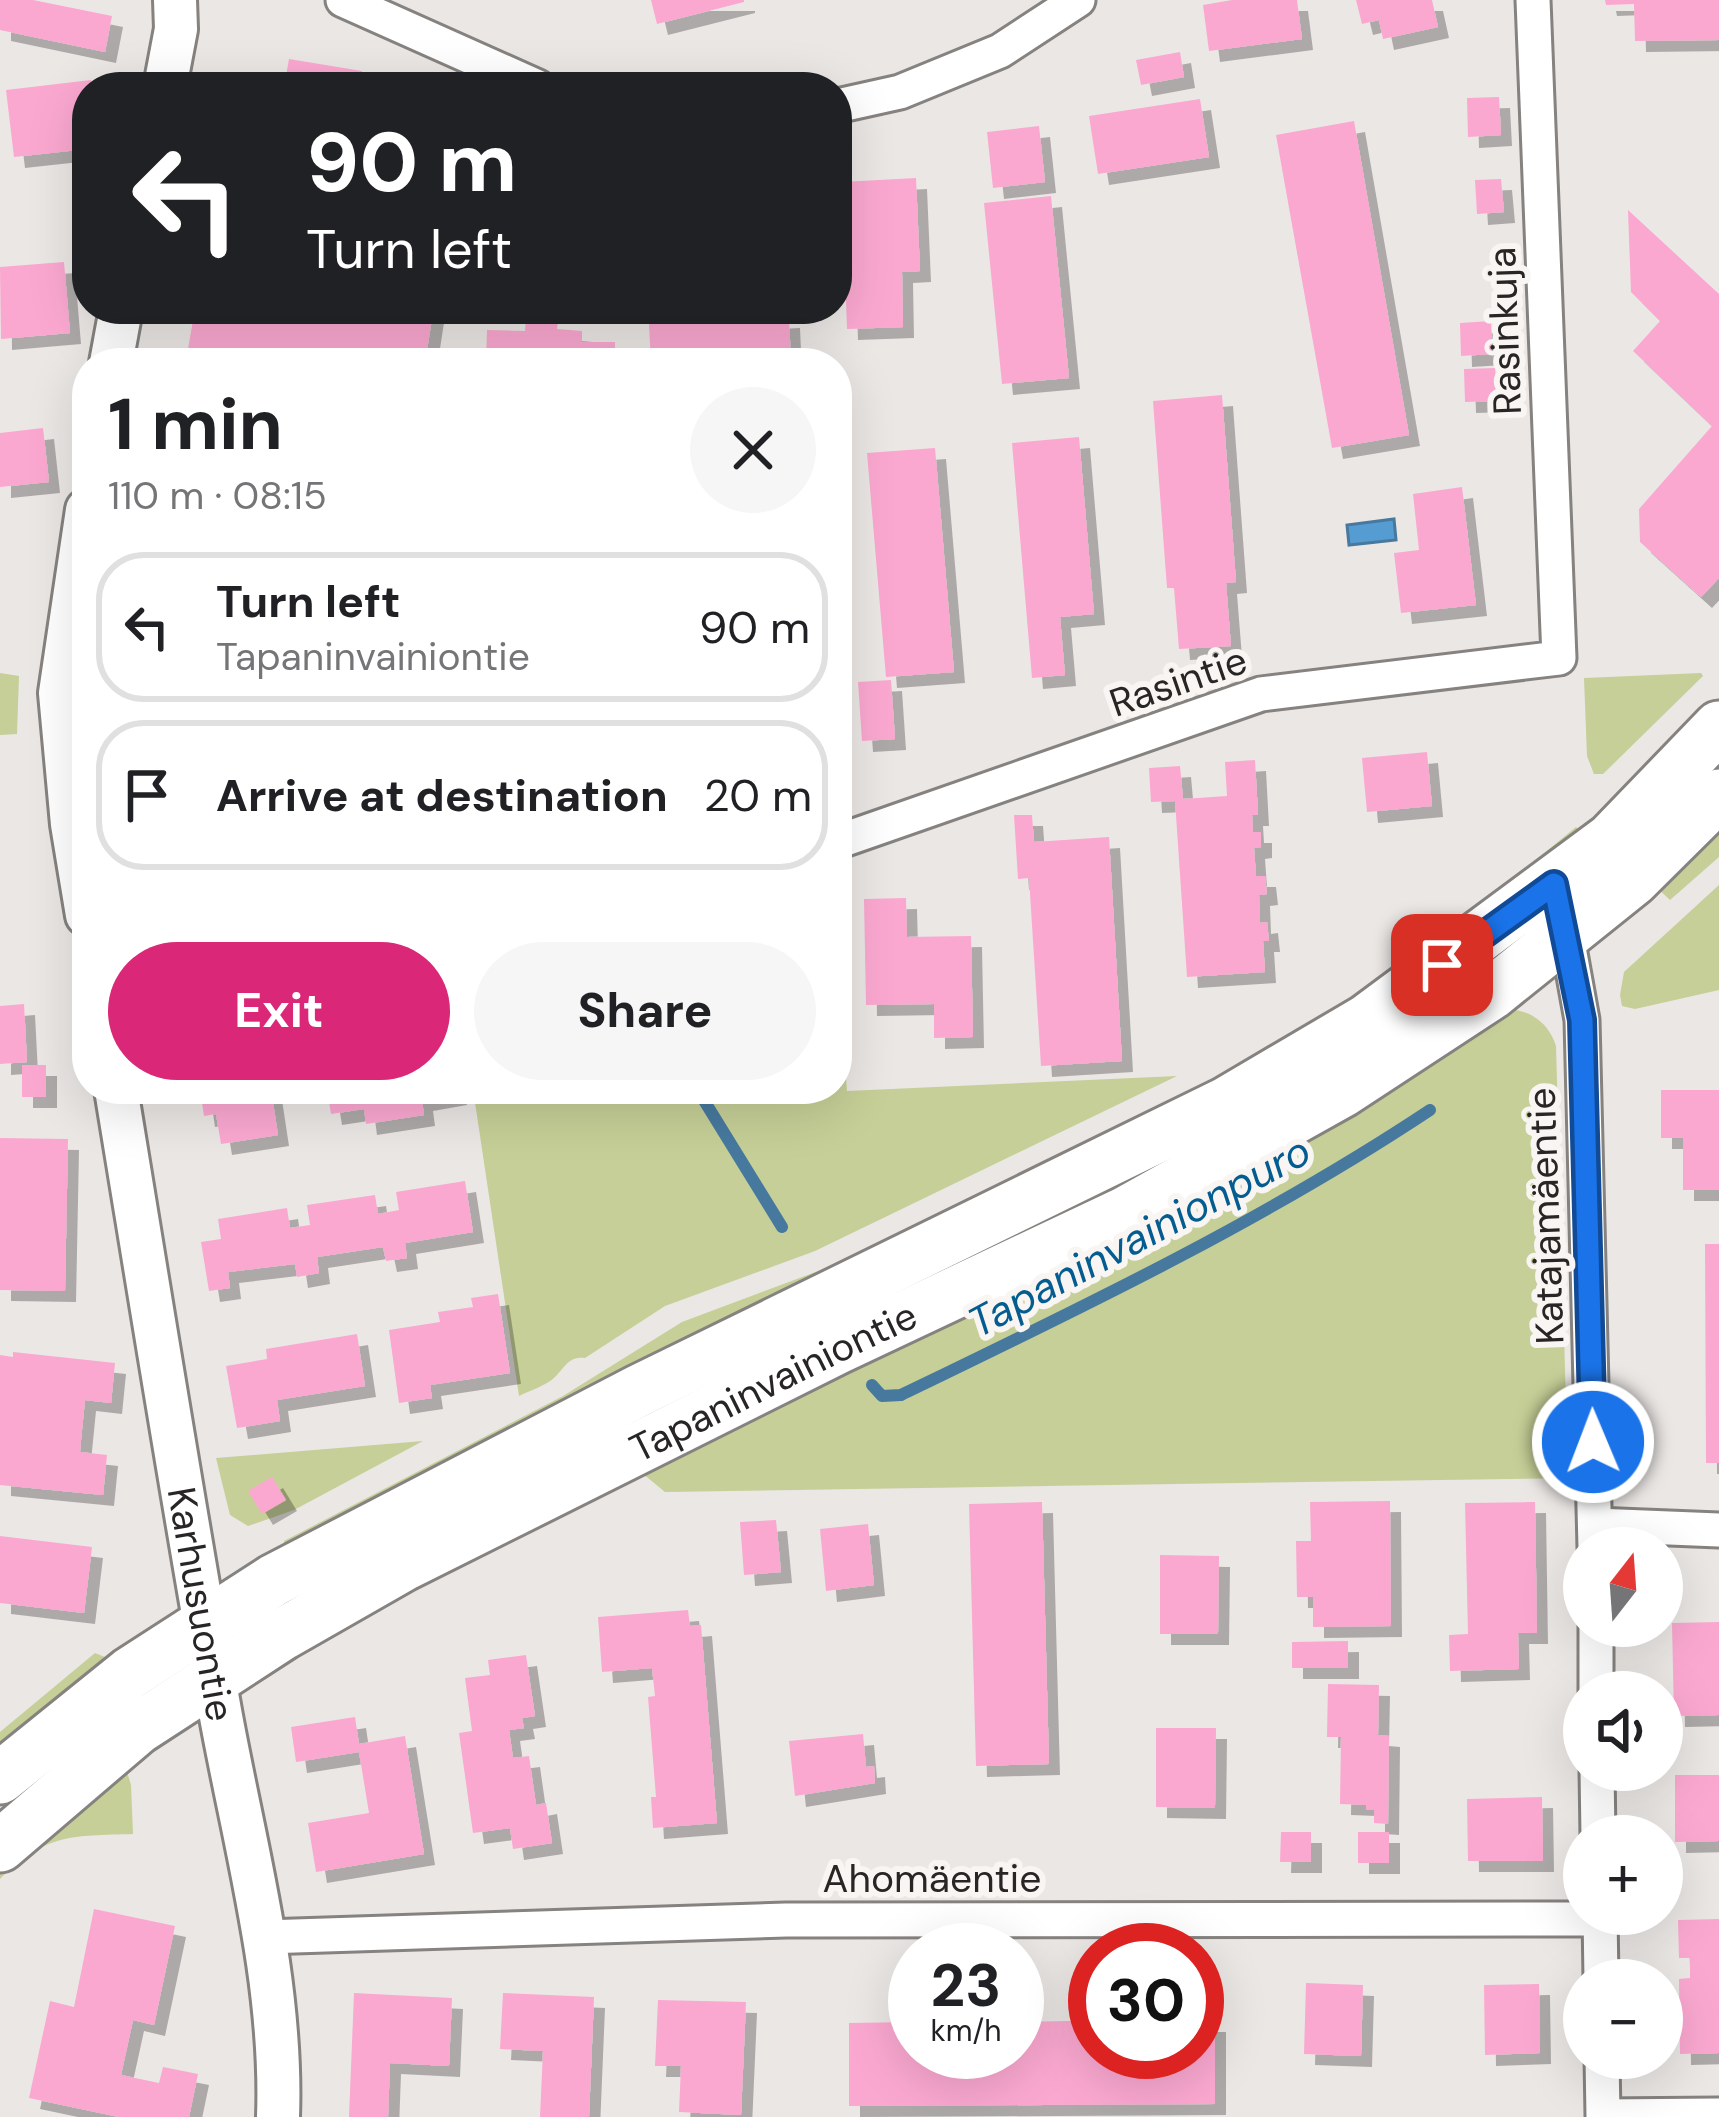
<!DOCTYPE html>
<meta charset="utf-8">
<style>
body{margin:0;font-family:"DM Sans",sans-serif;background:#f6f6f6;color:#202124;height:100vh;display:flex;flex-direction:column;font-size:45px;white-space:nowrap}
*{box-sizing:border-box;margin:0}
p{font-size:39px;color:#757577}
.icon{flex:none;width:66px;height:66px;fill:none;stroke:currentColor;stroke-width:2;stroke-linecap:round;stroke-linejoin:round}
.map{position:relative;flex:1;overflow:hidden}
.panel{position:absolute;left:72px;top:348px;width:780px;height:756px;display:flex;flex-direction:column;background:#fff;border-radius:48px;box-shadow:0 12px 48px #0002}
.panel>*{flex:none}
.top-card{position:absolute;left:72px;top:72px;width:780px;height:252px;border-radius:48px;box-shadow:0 12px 48px #0002;background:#202124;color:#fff;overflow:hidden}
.needle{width:78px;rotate:17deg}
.fabs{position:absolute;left:1563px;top:1527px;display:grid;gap:24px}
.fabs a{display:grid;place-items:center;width:120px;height:120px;border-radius:50%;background:#fff;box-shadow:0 12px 48px #0002;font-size:60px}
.speed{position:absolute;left:888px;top:1923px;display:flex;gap:24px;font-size:60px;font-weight:700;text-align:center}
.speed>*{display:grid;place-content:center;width:156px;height:156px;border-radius:50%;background:#fff;box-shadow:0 12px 48px #0002;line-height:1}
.speed small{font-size:30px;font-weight:400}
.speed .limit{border:18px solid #d22;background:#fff;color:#111}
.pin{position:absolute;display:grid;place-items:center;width:102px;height:102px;color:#fff;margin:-51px;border-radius:24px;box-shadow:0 6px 18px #0006}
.me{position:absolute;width:132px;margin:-66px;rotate:359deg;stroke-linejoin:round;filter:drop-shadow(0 0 9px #0008)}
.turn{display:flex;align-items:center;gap:42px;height:252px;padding:0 36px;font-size:54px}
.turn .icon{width:156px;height:156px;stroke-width:2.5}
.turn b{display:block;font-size:84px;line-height:102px}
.round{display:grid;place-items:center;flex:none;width:126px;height:126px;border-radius:63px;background:#f6f6f6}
.headline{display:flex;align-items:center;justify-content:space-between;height:204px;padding:0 36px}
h1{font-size:72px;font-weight:700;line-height:90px}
.button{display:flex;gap:24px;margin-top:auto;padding:24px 36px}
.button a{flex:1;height:138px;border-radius:72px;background:#db2777;color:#fff;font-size:48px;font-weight:700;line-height:138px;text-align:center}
.button a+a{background:#f6f6f6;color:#202124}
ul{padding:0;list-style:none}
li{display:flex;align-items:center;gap:36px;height:150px;margin:0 24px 18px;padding:0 12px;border:6px solid #e0e0e0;border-radius:48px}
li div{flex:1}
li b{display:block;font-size:45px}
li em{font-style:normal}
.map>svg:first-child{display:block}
</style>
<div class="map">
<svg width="1719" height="2117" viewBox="0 0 1719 2117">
<defs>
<filter id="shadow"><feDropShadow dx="11" dy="11" stdDeviation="0" flood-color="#0004"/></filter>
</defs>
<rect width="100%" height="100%" fill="#ebe7e5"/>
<g fill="#c6cf97">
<path d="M0,673L19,676L17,734L0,735Z"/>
<path d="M1701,673L1703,676L1603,774H1594L1587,756L1584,678Z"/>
<path d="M1576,827L1585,837C1515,895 1444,952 1368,1002C1232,1093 1083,1163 936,1234C717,1338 497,1438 284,1555V1541L563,1396L682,1322L837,1264L932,1222L1142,1119L1335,1010L1467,916Z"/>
<path d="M1719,834V857L1670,900L1652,883Z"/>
<path d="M1719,885V990L1635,1009L1622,1006L1620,995L1624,972Z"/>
<path d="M837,956L847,1091L1177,1076L815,1251L665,1306L585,1358C569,1356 566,1366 555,1377C547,1385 529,1391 519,1396L473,1089H837Z"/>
<path d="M1500,1008C1527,1009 1547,1019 1556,1046L1568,1478L665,1492L642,1473Z"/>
<path d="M423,1441L294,1510L248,1526L230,1515L216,1458Z"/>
<path d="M95,1653L112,1660L0,1759V1732Z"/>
<path d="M123,1758L131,1785L133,1834C71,1836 47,1833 0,1879V1865Z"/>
</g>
<path fill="#559cd3" stroke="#47799f" stroke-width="3" d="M1394,519L1396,540L1349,545L1347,525Z"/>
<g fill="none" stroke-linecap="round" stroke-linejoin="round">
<g stroke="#47799f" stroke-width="12">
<path d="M697,1089L782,1227"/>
<path d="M872,1385L882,1396L901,1395C1081,1308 1263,1221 1430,1110"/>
</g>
</g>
<g fill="#fba8d0" filter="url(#shadow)">
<path d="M0,0H33L112,16L105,52L0,30Z"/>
<path d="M651,0H744V2L657,24Z"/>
<path d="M1297,0L1302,39L1209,51L1203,5L1232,0Z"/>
<path d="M1356,0H1432L1438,27L1383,39L1379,20L1362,24Z"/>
<path d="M1605,0H1719V40L1635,41L1634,4L1606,5Z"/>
<path d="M1180,52L1184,77L1141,85L1136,60Z"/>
<path d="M289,59L362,71L359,87H284Z"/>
<path d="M91,80L92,87H87V149L14,157L6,90Z"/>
<path d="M1499,97L1501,135L1468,137L1467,98Z"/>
<path d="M1200,99L1209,157L1098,174L1089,116Z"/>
<path d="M1354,121L1409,435L1332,448L1276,135Z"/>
<path d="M1039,126L1045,182L993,188L987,132Z"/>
<path d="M916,178L920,271L902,272L903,327L847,329L842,182Z"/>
<path d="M1501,179L1504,212L1477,214L1475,180Z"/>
<path d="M1051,196L1069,378L1002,384L984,203Z"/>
<path d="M1628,210L1719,294V578L1701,597L1640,542L1639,509L1712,426L1633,351L1660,321L1631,292Z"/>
<path d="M64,262L70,333L1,339L0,267Z"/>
<path d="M195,309H416L433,312L425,363H266L188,349Z"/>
<path d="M789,317L791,363H651L649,324Z"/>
<path d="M526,320L558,321L557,329L582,331V342H615V363H486L487,330L525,331Z"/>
<path d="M1491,321L1492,354L1461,356L1460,323Z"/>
<path d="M1495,368L1497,401L1465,402L1464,369Z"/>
<path d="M1222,395L1236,582L1226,583L1231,646L1179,649L1174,588H1167L1153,401Z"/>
<path d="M43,428L49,482L0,487V433Z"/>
<path d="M1079,437L1094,614L1060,617L1065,675L1032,678L1012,443Z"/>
<path d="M935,448L954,672L886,677L867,453Z"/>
<path d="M1462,487L1476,605L1401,613L1394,553L1419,550L1413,494Z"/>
<path d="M891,680L895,739L862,741L858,682Z"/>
<path d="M1427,752L1432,806L1367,812L1362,758Z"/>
<path d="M1255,760L1258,815H1252L1253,832H1261V847L1254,848L1256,876H1265L1267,894L1259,895L1260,923L1267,922L1269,941H1263L1265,972L1187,977L1175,801L1151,802L1149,768L1180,766L1183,799L1227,796L1225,762Z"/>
<path d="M1014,815H1032L1034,842L1109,837L1122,1061L1041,1066L1029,878L1018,879Z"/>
<path d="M906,898L907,937L971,936L973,1037L934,1038V1004L866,1005L864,899Z"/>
<path d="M24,1004L27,1062L0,1064V1006Z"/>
<rect x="22" y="1065" width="24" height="32"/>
<path d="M200,1089H271L278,1135L221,1144L216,1114L204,1116Z"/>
<path d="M327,1089H455L456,1094L422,1100L424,1115L366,1124L364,1109L331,1114Z"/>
<path d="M1661,1090H1719V1190H1683V1138H1661Z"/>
<path d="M0,1138L68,1139L65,1291L0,1290Z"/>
<path d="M465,1181L473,1232L405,1243L407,1258L386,1261L383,1247L317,1257L319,1273L297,1277L295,1264L228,1272L230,1288L209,1291L201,1242L221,1239L218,1219L287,1208L290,1228L310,1225L307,1205L375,1195L378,1214L399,1210L396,1192Z"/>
<path d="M1705,1244H1719V1463H1706Z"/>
<path d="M498,1294L510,1373L430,1385L432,1398L399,1403L389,1330L440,1322L438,1312L473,1307L471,1298Z"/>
<path d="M357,1334L365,1386L277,1400L280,1421L237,1428L226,1366L267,1359L266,1349Z"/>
<path d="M13,1352L115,1363L111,1403L85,1400L81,1440L80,1452L107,1455L103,1495L0,1485V1355L13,1357Z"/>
<path d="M272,1477L286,1500L262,1514L248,1491Z"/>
<path d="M1390,1501L1391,1626L1313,1627V1597H1297L1296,1541H1311L1310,1502Z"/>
<path d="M1042,1502L1049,1764L976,1766L969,1504Z"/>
<path d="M1535,1502L1537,1633H1518L1519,1669L1450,1671L1449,1635L1468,1634L1465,1503Z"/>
<path d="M776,1520L781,1572L744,1575L740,1522Z"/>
<path d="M868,1524L874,1585L826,1591L820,1529Z"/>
<path d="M0,1536L92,1547L84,1613L0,1603Z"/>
<path d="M1160,1555L1219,1556L1218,1634H1160Z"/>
<path d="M688,1610L690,1626L701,1625L717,1823L653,1828L651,1797H656L648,1697L655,1696L652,1668L602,1672L598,1617Z"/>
<path d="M1719,1622V1715L1674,1716L1672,1623Z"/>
<path d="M1348,1641V1668H1292V1642Z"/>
<path d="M526,1655L535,1716L522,1718L524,1728L509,1730L513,1758L529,1756L536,1805L546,1803L552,1843L513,1849L510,1828L473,1833L459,1733L472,1731L465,1678L490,1675L488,1660Z"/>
<path d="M1328,1684L1379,1685L1378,1735L1389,1736L1388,1824L1374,1823V1810H1366V1805L1340,1804L1341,1737H1327Z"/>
<path d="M355,1717L359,1744L405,1736L424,1854L316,1872L308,1823L369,1813L359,1752L296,1762L291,1727Z"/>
<path d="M1156,1728H1216L1215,1808L1156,1807Z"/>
<path d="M863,1734L866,1767L874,1766L875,1783L795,1796L789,1741Z"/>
<path d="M1675,1775H1719V1841L1675,1842Z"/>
<path d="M1542,1797L1543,1861H1468L1467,1799Z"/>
<path d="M1281,1832H1311V1862H1280Z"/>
<rect x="1358" y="1832" width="31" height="31"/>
<path d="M94,1909L175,1926L154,2025L133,2020L121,2075L159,2083L163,2067L198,2074L189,2117H119L29,2098L50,2001L74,2007Z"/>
<path d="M1719,1919V2053L1680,2054L1679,1979L1690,1978V1958H1679L1678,1920Z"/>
<path d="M1306,1983L1363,1985L1361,2056L1304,2054Z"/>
<path d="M1539,1984L1540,2053L1485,2055L1484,1985Z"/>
<path d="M354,1993L452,1998L449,2066L390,2063L388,2117H349Z"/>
<path d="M503,1993L594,1997L589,2117H540L543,2051L500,2049Z"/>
<path d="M658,2000L746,2002L741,2115L679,2112L681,2066H655Z"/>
<path d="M1197,2021H1215V2104L849,2106V2023L915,2022V2052H1017V2022L1068,2021L1095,2022V2052H1197Z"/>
</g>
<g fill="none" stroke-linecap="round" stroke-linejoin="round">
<defs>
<g id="minor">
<path d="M343,0L538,87"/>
<path d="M837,106L900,92L1000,51L1078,0"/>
<path d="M837,842L1261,694L1559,658L1533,0"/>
<path d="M1564,920L1582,1020L1595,1548"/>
<path d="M1595,1525L1719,1530"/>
<path d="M1596,1626V1692"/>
<path d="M1597,1770L1598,1836"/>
<path d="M1600,1914L1601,1980"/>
<path d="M264,1937L786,1920L1600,1919"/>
<path d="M1602,2058L1603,2116L1719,2115"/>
</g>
<g id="tertiary">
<path d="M165,87L176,29L175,0"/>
<path d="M111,363L121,309"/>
<path d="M87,510L60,693L72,824L87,915"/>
<path id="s1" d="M116,1089C150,1296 183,1504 220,1711C244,1844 283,1980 278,2117"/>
</g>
<g id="primary">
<path d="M0,1778L130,1673L274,1580L640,1390L1226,1103L1367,1020L1611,839L1719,727"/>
<path id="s2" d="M0,1846L137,1729L283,1634L402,1566L838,1348L1126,1212L1343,1091L1491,994L1633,880L1719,795"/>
</g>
</defs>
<use href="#minor" stroke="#85827f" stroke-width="39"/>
<use href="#tertiary" stroke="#85827f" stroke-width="48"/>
<use href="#primary" stroke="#85827f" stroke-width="57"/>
<use href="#minor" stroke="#fff" stroke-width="33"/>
<use href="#tertiary" stroke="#fff" stroke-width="42"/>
<use href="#primary" stroke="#fff" stroke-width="51"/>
</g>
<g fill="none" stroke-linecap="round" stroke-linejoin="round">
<defs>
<path id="route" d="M1442,965L1554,884L1582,1020L1593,1442"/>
</defs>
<use href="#route" stroke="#114b97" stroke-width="30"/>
<use href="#route" stroke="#1a73e8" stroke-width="21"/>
</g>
<g text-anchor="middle" stroke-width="12" stroke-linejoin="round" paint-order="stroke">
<g font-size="39" fill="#272625" stroke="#f8f5f2">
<text transform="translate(1504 331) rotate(-92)" y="14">Rasinkuja</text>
<text transform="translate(1178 681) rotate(-19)" y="14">Rasintie</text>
<text transform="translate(1545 1216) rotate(-92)" y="14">Katajamäentie</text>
<text dy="14" stroke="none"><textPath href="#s2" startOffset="906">Tapaninvainiontie</textPath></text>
<text dy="14" stroke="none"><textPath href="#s1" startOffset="522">Karhusuontie</textPath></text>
<text x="932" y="1892">Ahomäentie</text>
</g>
<g font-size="42" font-style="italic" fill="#045c90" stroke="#f8f5f2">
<text transform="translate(1139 1236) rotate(-28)" y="15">Tapaninvainionpuro</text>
</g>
</g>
</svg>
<div class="fabs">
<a><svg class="needle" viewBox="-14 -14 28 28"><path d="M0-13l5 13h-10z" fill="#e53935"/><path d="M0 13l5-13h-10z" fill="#757577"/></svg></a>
<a><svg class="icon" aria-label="sound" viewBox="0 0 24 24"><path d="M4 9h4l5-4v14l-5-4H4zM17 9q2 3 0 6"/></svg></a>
<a>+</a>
<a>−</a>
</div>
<div class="speed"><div>23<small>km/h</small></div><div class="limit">30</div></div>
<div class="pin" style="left:1442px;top:965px;background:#d93025"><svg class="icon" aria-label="arrive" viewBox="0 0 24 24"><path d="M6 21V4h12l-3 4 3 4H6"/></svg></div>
<svg class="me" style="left:1593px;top:1442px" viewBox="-20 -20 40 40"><circle r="17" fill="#1a73e8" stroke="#fff" stroke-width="3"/><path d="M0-11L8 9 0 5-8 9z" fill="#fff"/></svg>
<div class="top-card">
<div class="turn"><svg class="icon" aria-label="left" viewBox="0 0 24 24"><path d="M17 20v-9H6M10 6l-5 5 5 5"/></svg><div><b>90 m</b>Turn left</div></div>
</div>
<section class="panel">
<div class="headline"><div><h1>1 min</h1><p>110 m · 08:15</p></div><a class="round"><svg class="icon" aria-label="close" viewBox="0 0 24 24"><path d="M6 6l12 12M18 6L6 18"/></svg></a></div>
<ul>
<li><svg class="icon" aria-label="left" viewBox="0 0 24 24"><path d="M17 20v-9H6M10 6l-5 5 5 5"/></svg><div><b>Turn left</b><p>Tapaninvainiontie</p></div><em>90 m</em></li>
<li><svg class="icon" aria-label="arrive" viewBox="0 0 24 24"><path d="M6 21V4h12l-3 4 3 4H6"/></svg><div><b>Arrive at destination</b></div><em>20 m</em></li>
</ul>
<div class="button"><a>Exit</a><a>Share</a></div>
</section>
</div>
